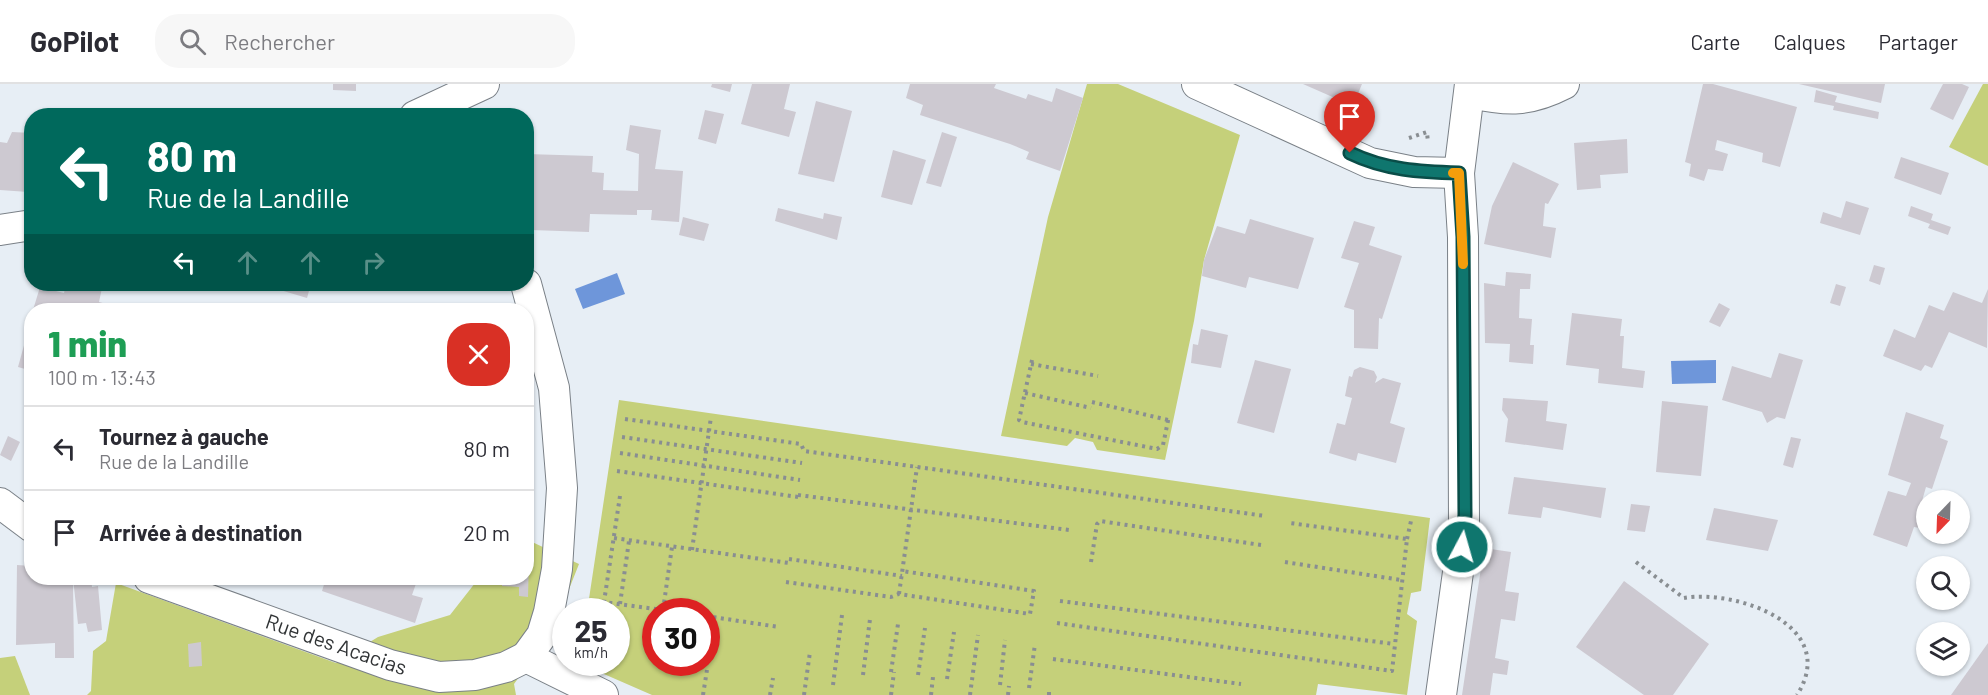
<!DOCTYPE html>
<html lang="fr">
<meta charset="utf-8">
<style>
body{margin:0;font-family:Barlow,sans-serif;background:#f7f7f7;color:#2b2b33;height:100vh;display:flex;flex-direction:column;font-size:22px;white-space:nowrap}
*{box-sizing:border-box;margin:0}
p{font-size:20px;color:#7c7c81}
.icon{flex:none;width:33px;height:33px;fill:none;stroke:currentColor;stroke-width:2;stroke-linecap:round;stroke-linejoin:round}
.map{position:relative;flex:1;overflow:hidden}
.panel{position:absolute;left:24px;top:219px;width:510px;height:282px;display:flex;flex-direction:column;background:#fff;border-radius:24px;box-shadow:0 2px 4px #0004}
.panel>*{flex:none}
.hud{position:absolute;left:24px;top:24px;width:510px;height:183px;border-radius:24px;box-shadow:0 2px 4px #0004;background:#00695c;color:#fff;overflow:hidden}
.needle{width:39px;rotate:203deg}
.tools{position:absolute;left:1916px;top:406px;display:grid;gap:12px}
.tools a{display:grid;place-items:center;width:54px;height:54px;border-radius:50%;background:#fff;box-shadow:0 2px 4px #0004;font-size:30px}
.speed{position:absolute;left:552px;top:514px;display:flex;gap:12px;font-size:30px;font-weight:700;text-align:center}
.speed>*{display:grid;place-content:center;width:78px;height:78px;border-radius:50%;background:#fff;box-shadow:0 2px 4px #0004;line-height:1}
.speed small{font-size:15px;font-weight:400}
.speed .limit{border:9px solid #d22;background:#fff;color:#111}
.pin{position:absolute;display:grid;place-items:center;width:51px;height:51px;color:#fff;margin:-62px -26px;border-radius:50% 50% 50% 0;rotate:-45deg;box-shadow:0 0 6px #0007}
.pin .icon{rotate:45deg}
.me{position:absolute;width:66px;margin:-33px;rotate:6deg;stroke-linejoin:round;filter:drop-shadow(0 0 4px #0008)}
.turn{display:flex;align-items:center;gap:21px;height:126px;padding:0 24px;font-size:27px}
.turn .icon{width:78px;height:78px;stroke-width:2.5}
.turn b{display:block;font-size:42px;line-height:51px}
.lanes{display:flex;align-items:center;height:57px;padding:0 24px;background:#0003;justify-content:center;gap:30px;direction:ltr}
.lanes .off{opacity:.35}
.round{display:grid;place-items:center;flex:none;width:63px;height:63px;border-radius:24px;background:#f7f7f7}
.headline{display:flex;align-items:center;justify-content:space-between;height:102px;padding:0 24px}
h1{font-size:36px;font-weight:800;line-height:45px;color:#1e9e55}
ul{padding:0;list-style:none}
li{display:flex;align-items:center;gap:18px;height:84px;padding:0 24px;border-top:2px solid #e1e1e2}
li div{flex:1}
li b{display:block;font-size:22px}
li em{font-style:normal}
header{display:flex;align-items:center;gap:36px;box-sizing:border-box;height:84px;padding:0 30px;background:#fff;border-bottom:2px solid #e1e1e2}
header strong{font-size:28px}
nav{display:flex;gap:33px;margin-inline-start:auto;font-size:21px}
.search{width:420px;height:54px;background:#f7f7f7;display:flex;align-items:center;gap:15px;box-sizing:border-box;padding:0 21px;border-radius:24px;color:#7c7c81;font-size:22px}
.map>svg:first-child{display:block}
</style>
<header>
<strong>GoPilot</strong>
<div class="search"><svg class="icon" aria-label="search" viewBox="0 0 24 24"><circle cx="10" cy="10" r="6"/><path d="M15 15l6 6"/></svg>Rechercher</div>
<nav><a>Carte</a><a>Calques</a><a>Partager</a></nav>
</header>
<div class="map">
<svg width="1988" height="611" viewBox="0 0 1988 611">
<rect width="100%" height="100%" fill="#e7eef5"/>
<g fill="#c5d07a" fill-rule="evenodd">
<path d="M1087,0H1118L1240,51L1204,176L1194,237L1165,376L1097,366L1093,358L1075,354L1067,362L1001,352L1048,133Z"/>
<path d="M1983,0H1988V82L1949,63Z"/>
<path d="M619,316L1430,434L1421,507L1411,509L1407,530L1417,537L1407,611L1318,600L1316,611H652L581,580L616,579V528H587ZM656,528H706V579H656Z"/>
<path d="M530,457L579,480L552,548L514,600L516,611H87L91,607L93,567L106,557L116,499L336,579L378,553L450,531L479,494H526L527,459Z"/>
<path d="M15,572L30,611H0V574Z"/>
</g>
<g fill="#6e96da">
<path d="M617,189L625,210L583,225L575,205Z"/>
<path d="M1716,276V299L1672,300L1671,277Z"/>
</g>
<g fill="#cdc9d1">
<path d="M333,0H356V7L333,6Z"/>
<path d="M712,0H732L730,8L711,3Z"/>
<path d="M752,0H790L784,25L796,28L789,53L741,40Z"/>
<path d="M910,0H996L994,4L1026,15L1028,10L1052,18L1056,4L1083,14L1060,87L1026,75L1029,68L1010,60L920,31L923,21L906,14Z"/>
<path d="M1303,0H1362L1353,22Z"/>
<path d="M1703,0H1713L1797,23L1780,83L1762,78L1763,69L1717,56L1715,66L1728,70L1723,87L1708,85L1704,97L1689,92L1691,80L1685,78Z"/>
<path d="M1799,0H1885L1881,19Z"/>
<path d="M1943,0H1962L1969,3L1953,36L1930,25Z"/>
<path d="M1816,6L1837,12L1835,18L1879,28L1878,35L1833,26L1834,22L1814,18Z"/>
<path d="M816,17L852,27L834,98L798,90Z"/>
<path d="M705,26L724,30L716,60L698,55Z"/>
<path d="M630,41L661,46L655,85L683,87L679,138L651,136L652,126H637V131L590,130L589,148L531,146L532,119H526V70L593,72L592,88L604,89L603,106L638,107L639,70L626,66Z"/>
<path d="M12,48L32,49V91H29L28,108L0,106V58L7,59Z"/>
<path d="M942,48L957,53L941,103L926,99Z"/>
<path d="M1627,55L1628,89L1600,91L1601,104L1577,106L1574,59Z"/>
<path d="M893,66L926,76L912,121L881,113Z"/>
<path d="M1901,73L1949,89L1941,111L1894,94Z"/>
<path d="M1513,78L1559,100L1548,120L1545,119L1543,142L1556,144L1551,174L1484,160L1492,122Z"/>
<path d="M1846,117L1869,124L1860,151L1820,139L1823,128L1841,134Z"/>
<path d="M1911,122L1933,130L1931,136L1951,143L1948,151L1928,144L1930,140L1908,132Z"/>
<path d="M778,124L823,135L824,129L842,133L837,156L775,137Z"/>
<path d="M683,133L709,140L704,157L679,151Z"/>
<path d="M1250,135L1314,154L1298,205L1249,193L1246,204L1202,192L1204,176L1217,142L1245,150Z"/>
<path d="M1354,137L1375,143L1369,161L1402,172L1382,235L1379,234L1378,265L1354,264V226L1344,223L1359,179L1341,174Z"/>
<path d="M1874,181L1885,184L1880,201L1869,197Z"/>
<path d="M1506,188L1531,190L1530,205H1520L1519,234L1532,235L1530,261H1534L1533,280L1509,278L1510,260L1485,259L1484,199L1505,202Z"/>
<path d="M66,200H85L102,204L99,218L128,226H33L40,203L64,209Z"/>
<path d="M260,200H311L307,214Z"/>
<path d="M1836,200L1846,203L1840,222L1830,219Z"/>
<path d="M1988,205L1987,264L1949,248L1932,284L1925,281L1921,287L1883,272L1894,245L1915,254L1929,221L1944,227L1953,208L1982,219Z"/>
<path d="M1719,219L1730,225L1720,243L1709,238Z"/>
<path d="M1572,229L1622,235L1620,252H1624L1622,284L1645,287L1643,304L1598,299L1599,285L1566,281Z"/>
<path d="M31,236H32V287L18,283Z"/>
<path d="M1201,245L1228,251L1221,284L1191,279L1193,260L1198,261Z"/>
<path d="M1779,269L1803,276L1785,335L1777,333L1767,339L1762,328L1722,316L1732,282L1771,294Z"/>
<path d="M1255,276L1291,285L1274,349L1237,339Z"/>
<path d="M1360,283L1374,287L1377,293L1375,299L1383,294L1401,299L1390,339L1405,344L1396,379L1358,369L1356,377L1329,369L1337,339L1345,341L1352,314L1345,312L1349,292L1352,293L1354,286Z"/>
<path d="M1503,314L1548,317L1546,337L1567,340L1563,366L1505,358L1508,335L1502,326Z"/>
<path d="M1662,317L1708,322L1701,392L1656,388Z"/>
<path d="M1906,328L1944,341L1940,354L1948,357L1932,405L1926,403L1922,417L1926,418V425L1920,444L1914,443L1907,463L1873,451L1888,407L1906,412L1911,399L1888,391Z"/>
<path d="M8,352L20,358L11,377L0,371Z"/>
<path d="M1791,353L1801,355L1793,384L1783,381Z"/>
<path d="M1514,393L1606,404L1601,434L1543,423L1541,434L1508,430Z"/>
<path d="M1631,420L1650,422L1645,448L1627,446Z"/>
<path d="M1714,424L1778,436L1768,467L1706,456Z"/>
<path d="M1484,464L1511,468L1505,507L1519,509L1515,537L1501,535L1495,574L1509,577L1507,591L1493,589L1490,611H1462Z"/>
<path d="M526,475H529L528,513L519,512V503L502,502V494H526Z"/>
<path d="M17,481L32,482V494H49V501L73,499L74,574H55V559L16,561Z"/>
<path d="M73,494H91L92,503L98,502L102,546L88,548L86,539L78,540Z"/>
<path d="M326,494H418L412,511L423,514L415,539L322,507Z"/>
<path d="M1624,497L1709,560L1673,611H1644L1576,563Z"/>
<path d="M201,558L202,582L189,583L188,560Z"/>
<path d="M1988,559V611H1951Z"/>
</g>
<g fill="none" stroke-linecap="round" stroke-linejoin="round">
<defs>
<g id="street">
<path d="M1197,0L1370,79L1414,88L1459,89"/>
<path d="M1470,9C1508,17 1529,18 1564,0"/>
<path d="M415,32L484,0"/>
<path d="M0,146L32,141"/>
<path d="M526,200L554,304L562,404L557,485L549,528L542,551L526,573L603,611"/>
<path d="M0,419L32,443"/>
<path d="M149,494L390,581L439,593L475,591L506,583L526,573"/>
<path d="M1441,611L1464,445L1463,153L1459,89L1470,0"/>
</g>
</defs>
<use href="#street" stroke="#7a8087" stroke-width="32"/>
<g stroke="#898e92" stroke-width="4" stroke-dasharray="3 4.5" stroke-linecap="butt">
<path d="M1409,54L1427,48L1428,59"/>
<path d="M1032,276L1019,336L1022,338L1157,365L1163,361L1169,332"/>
<path d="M1031,280L1098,292"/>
<path d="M1025,309L1091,324"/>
<path d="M1092,318L1168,336"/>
<path d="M625,335L801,360L804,367L1265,432"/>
<path d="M622,353L802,379"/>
<path d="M620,369L800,396"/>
<path d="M617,387L798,413"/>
<path d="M798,411L1069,446"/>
<path d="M620,412L604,518L677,528"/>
<path d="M614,454L789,479"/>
<path d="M1407,455L1411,437"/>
<path d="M692,466L711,333"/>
<path d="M789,475L902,492"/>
<path d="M1091,478L1097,440L1100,437L1261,461"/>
<path d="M1285,478L1401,496"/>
<path d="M1636,478L1684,514C1737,505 1841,542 1797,611"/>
<path d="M786,498L891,513L899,510L1030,530L1034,507L902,487"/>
<path d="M899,510L917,383"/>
<path d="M1060,517L1394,560"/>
<path d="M620,520L629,457"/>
<path d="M663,526L672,463"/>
<path d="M706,532L779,543"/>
<path d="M1057,539L1392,587L1407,455L1290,439"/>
<path d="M1053,575L1241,600"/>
<path d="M891,588L898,540"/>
<path d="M863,591L870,535"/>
<path d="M918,591L925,544"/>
<path d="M947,595L954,548"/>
<path d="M833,601L842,531"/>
<path d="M1000,601L1005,556"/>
<path d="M1029,604L1035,560"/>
<path d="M703,611L707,586"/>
<path d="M770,611L773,594"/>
<path d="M804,611L810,568"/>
<path d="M891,611L894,588"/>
<path d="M931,611L933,593"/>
<path d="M970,611L978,551"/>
<path d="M1008,611L1009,602"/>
<path d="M1049,611V607"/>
</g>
<use href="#street" stroke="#fff" stroke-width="30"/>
</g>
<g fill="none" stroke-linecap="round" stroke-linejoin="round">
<defs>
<path id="route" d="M1350,69C1385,86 1420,88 1459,89L1463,153L1465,431L1462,463"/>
</defs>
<use href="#route" stroke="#0a4d48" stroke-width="15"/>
<use href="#route" stroke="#0f766e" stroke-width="10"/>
<path stroke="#f59e0b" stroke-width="10" d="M1453,89H1459L1463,180"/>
</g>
<g text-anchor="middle" stroke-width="4.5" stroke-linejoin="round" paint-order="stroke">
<g font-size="21" fill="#303335" stroke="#fff">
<text transform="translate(336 561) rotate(19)" y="7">Rue des Acacias</text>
</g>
</g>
</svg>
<div class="tools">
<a><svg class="needle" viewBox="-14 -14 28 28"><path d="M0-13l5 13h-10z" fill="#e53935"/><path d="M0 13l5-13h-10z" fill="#7c7c81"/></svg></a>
<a><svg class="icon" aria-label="search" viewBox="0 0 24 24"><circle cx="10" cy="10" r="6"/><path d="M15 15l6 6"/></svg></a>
<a><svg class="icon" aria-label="layers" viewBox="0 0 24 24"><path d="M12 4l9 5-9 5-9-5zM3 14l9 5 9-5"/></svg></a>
</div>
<div class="speed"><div>25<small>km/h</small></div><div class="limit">30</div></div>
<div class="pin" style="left:1350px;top:69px;background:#d93025"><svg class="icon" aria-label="arrive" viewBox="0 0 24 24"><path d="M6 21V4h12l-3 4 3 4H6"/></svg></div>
<svg class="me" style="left:1462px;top:463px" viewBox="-20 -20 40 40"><circle r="17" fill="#0f766e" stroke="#fff" stroke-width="3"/><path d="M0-11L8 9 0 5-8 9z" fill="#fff"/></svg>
<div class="hud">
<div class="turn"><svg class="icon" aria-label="left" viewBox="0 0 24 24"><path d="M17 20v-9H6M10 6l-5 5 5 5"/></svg><div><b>80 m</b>Rue de la Landille</div></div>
<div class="lanes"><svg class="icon" aria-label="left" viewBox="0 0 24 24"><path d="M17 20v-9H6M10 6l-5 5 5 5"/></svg><svg class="icon off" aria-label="ahead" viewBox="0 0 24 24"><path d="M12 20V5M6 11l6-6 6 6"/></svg><svg class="icon off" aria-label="ahead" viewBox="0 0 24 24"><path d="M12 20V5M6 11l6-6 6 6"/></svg><svg class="icon off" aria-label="right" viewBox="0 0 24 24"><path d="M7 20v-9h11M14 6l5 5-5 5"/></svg></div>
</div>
<section class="panel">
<div class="headline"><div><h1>1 min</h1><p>100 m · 13:43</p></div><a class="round" style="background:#d93025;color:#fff"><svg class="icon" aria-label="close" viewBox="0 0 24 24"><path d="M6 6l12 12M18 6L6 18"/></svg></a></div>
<ul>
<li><svg class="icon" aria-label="left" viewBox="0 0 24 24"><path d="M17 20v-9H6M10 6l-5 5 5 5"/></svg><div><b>Tournez à gauche</b><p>Rue de la Landille</p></div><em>80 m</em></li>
<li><svg class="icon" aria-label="arrive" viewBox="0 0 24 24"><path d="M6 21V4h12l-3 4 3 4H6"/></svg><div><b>Arrivée à destination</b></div><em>20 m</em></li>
</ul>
</section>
</div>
